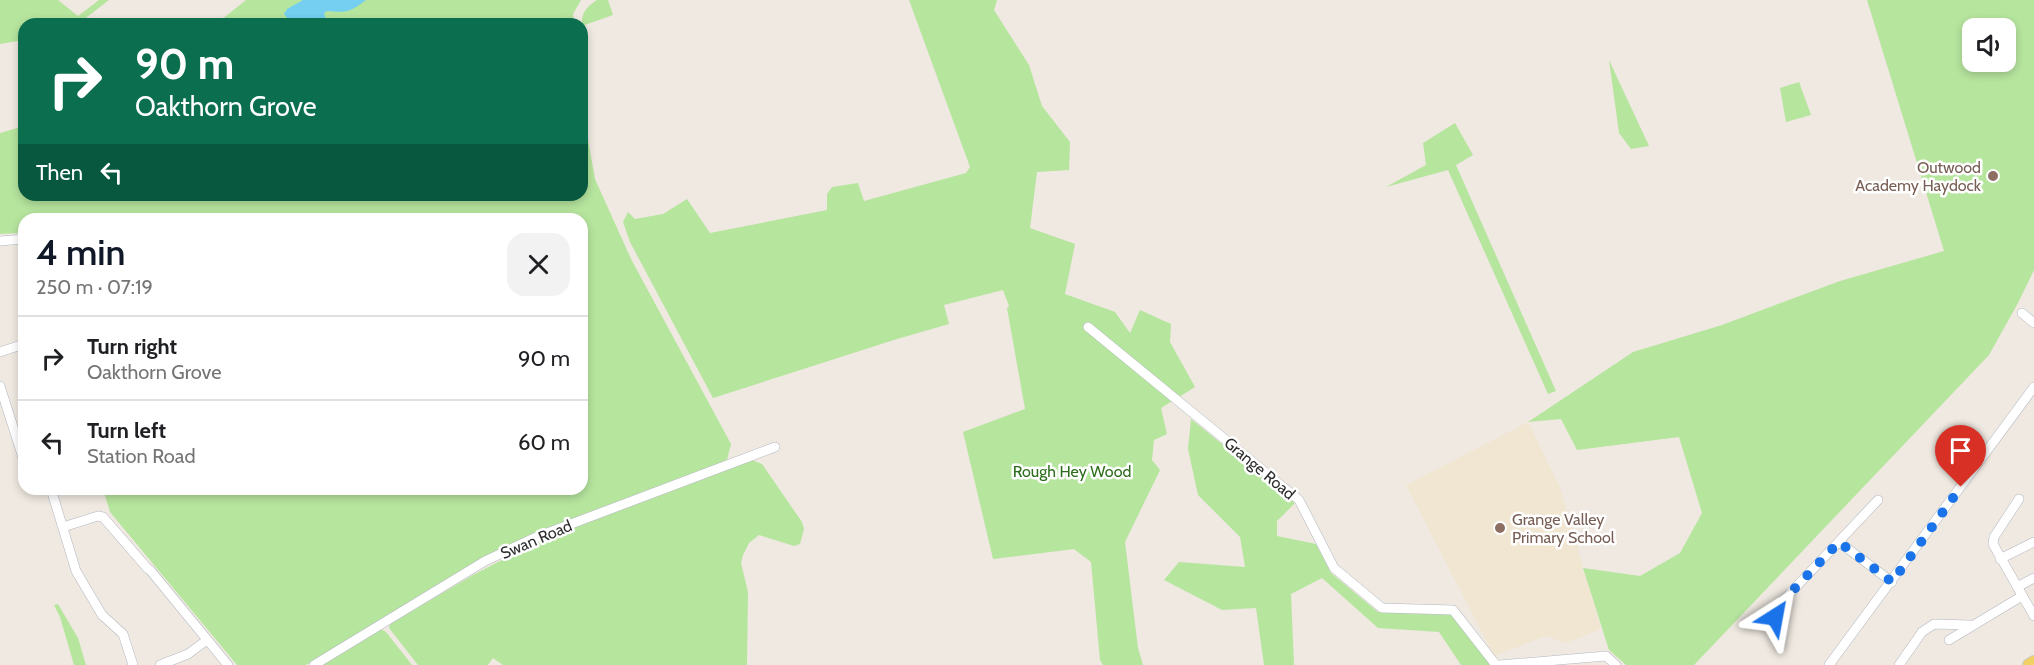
<!DOCTYPE html>
<meta charset="utf-8">
<style>
body{margin:0;font-family:Cabin,sans-serif;background:#f2f2f2;color:#202124;height:100vh;display:flex;flex-direction:column;font-size:22px;white-space:nowrap}
*{box-sizing:border-box;margin:0}
p{font-size:20px;color:#757577}
.icon{flex:none;width:33px;height:33px;fill:none;stroke:currentColor;stroke-width:2;stroke-linecap:round;stroke-linejoin:round}
.map{position:relative;flex:1;overflow:hidden}
.drawer{position:absolute;left:18px;top:213px;width:570px;height:282px;display:flex;flex-direction:column;background:#fff;border-radius:18px;box-shadow:0 3px 9px #0003}
.drawer>*{flex:none}
.guide{position:absolute;left:18px;top:18px;width:570px;height:183px;border-radius:18px;box-shadow:0 3px 9px #0003;background:#0b6e4f;color:#fff;overflow:hidden}
.controls{position:absolute;left:1962px;top:18px;display:grid;gap:12px}
.controls a{display:grid;place-items:center;width:54px;height:54px;border-radius:12px;background:#fff;box-shadow:0 3px 9px #0003;font-size:30px}
.pin{position:absolute;display:grid;place-items:center;width:51px;height:51px;color:#fff;margin:-62px -26px;border-radius:50% 50% 50% 0;rotate:-45deg;box-shadow:0 0 6px #0007}
.pin .icon{rotate:45deg}
.me{position:absolute;width:66px;margin:-33px;rotate:34deg;stroke-linejoin:round;filter:drop-shadow(0 0 4px #0008)}
.turn{display:flex;align-items:center;gap:21px;height:126px;padding:0 18px;font-size:27px}
.turn .icon{width:78px;height:78px;stroke-width:2.5}
.turn b{display:block;font-size:42px;line-height:51px}
.then{display:flex;align-items:center;height:57px;padding:0 18px;background:#0003;gap:12px;font-size:22px}
.round{display:grid;place-items:center;flex:none;width:63px;height:63px;border-radius:18px;background:#f2f2f2}
.head{display:flex;align-items:center;justify-content:space-between;height:102px;padding:0 18px}
h1{font-size:36px;font-weight:600;line-height:45px;color:#111827}
ul{padding:0;list-style:none}
li{display:flex;align-items:center;gap:18px;height:84px;padding:0 18px;border-top:2px solid #e0e0e0}
li div{flex:1}
li b{display:block;font-size:22px}
li em{font-style:normal}
.map>svg:first-child{display:block}
</style>
<div class="map">
<svg width="2034" height="665" viewBox="0 0 2034 665">
<rect width="100%" height="100%" fill="#efe9e1"/>
<path fill="#f0e6d1" d="M1528,422L1560,487L1601,629L1566,643L1546,636L1494,656L1406,485Z"/>
<g fill="#b6e59e" fill-rule="evenodd">
<path d="M0,0H58L78,16L99,0H109L87,17L82,24H24V40L0,44Z"/>
<path d="M246,0H581L573,14L574,24H216Z"/>
<path d="M597,0H608L613,15L582,26C581,13 586,7 597,0Z"/>
<path d="M909,0H997L994,10L1029,65L1042,106L1070,142L1069,170L1037,172L1030,228L1075,244L1065,294L1115,312L1130,333L1140,310L1171,324L1170,342L1195,387L1161,408L1167,434L1154,440L1152,460L1160,470L1125,542L1138,648L1143,665H1103L1100,660L1091,562L1074,549L993,559L963,432L1025,409L1007,308L1009,306L1003,290L944,305L949,324L897,339L713,398L630,242L623,222L628,212L635,219L663,214L687,199L710,233L827,210V194L832,187L858,183L864,201L966,173L970,167Z"/>
<path d="M1867,0H2034V270L2018,303L1989,355L1694,665H1626L1609,650L1583,568L1640,576L1680,553L1702,513L1679,437L1577,450L1561,419L1528,422L1633,352L1722,325L1840,281L1944,251ZM1972,28H2006V62H1972Z"/>
<path d="M1609,60L1649,146L1631,149L1619,133Z"/>
<path d="M1799,82L1811,115L1786,122L1780,88Z"/>
<path d="M582,106L595,179L631,259L731,444L727,460L523,539L463,569L306,665H237L110,512L103,489H582V219H24L20,222L22,230L19,233L0,234V133L24,126V195H582Z"/>
<path d="M1455,123L1473,155L1456,165L1556,391L1548,394L1448,170L1386,187L1426,165L1423,143Z"/>
<path d="M1191,419L1295,503L1277,521V536L1316,544L1331,573L1378,612L1451,615L1491,665H1461L1439,632L1378,628L1322,578L1291,594L1294,665H1264L1256,608L1222,610L1164,580L1179,562L1245,567L1240,537L1198,495L1188,449Z"/>
<path d="M752,460L762,464L802,522L804,529L800,544L794,546L759,535L749,543L743,555L741,563L748,592L747,665H503L493,658L488,665H418L389,628L390,624L473,575L529,546L569,529Z"/>
<path d="M58,604L78,638L86,665H74L60,617L54,605Z"/>
<path d="M381,629L386,632L412,665H322Z"/>
</g>
<path fill="#75cff0" d="M303,0H366C350,12 347,13 327,11L324,13L326,20L319,24H292L284,14L287,9Z"/>
<g fill="none" stroke-linecap="round" stroke-linejoin="round">
<defs>
<g id="minor">
<path d="M0,241L24,239"/>
<path d="M2022,313L2034,323"/>
<path d="M1088,327L1299,500L1334,568L1382,608L1453,610L1496,665"/>
<path d="M0,352L24,344"/>
<path d="M0,386L24,461"/>
<path d="M51,489L76,571L102,615L123,634L133,665"/>
<path d="M2019,499L1994,537L1993,544L2034,616"/>
<path d="M63,527L98,516L103,517L148,569"/>
<path d="M1839,542L1892,582"/>
<path d="M2000,559L2034,542"/>
<path d="M150,570L228,665"/>
<path d="M2017,587L2034,578"/>
<path d="M1775,617L1778,606L1878,500"/>
<path d="M1949,640L2022,596"/>
<path d="M160,665L188,654L207,640"/>
<path d="M314,665L485,561L534,538L775,447"/>
<path d="M1499,665L1606,656L1616,665"/>
<path d="M1829,665L2034,387"/>
<path d="M1899,665L1922,632L1934,624L1971,625"/>
</g>
<path id="major" d="M2029,665L2034,662"/>
</defs>
<use href="#minor" stroke="#b4b7c1" stroke-width="10"/>
<use href="#major" stroke="#c9c9c9" stroke-width="14"/>
<use href="#minor" stroke="#fff" stroke-width="9"/>
<use href="#major" stroke="#f2d163" stroke-width="12"/>
</g>
<g fill="none" stroke-linecap="round" stroke-linejoin="round">
<path stroke="#1a73e8" stroke-width="10" stroke-dasharray="0 18" d="M1775,617L1778,606L1839,542L1892,582L1961,487"/>
</g>
<g fill="#8d6e63" stroke="#fff" stroke-width="2">
<circle cx="1993" cy="176" r="6"/>
<circle cx="1500" cy="528" r="6"/>
</g>
<g text-anchor="middle" stroke-width="5" stroke-linejoin="round" paint-order="stroke">
<g font-size="16" fill="#785e54" stroke="#fff" text-anchor="end">
<text x="1981" y="173">Outwood<tspan x="1981" dy="18">Academy Haydock</tspan></text>
<text x="1512" y="525" text-anchor="start">Grange Valley<tspan x="1512" dy="18">Primary School</tspan></text>
</g>
<g font-size="16" fill="#2e2e2e" stroke="#fff">
<text transform="translate(1260 468) rotate(40)" y="6">Grange Road</text>
<text transform="translate(536 539) rotate(-23)" y="6">Swan Road</text>
</g>
<g font-size="16" fill="#2c6e1b" stroke="#fff">
<text x="1072" y="477">Rough Hey Wood</text>
</g>
</g>
</svg>
<div class="controls">
<a><svg class="icon" aria-label="sound" viewBox="0 0 24 24"><path d="M4 9h4l5-4v14l-5-4H4zM17 9q2 3 0 6"/></svg></a>
</div>
<div class="pin" style="left:1961px;top:487px;background:#d93025"><svg class="icon" aria-label="arrive" viewBox="0 0 24 24"><path d="M6 21V4h12l-3 4 3 4H6"/></svg></div>
<svg class="me" style="left:1775px;top:617px" viewBox="-20 -20 40 40"><path d="M0-17L14 15 0 8-14 15z" fill="#1a73e8" stroke="#fff" stroke-width="4"/></svg>
<div class="guide">
<div class="turn"><svg class="icon" aria-label="right" viewBox="0 0 24 24"><path d="M7 20v-9h11M14 6l5 5-5 5"/></svg><div><b>90 m</b>Oakthorn Grove</div></div>
<div class="then">Then<svg class="icon" aria-label="left" viewBox="0 0 24 24"><path d="M17 20v-9H6M10 6l-5 5 5 5"/></svg></div>
</div>
<section class="drawer">
<div class="head"><div><h1>4 min</h1><p>250 m · 07:19</p></div><a class="round"><svg class="icon" aria-label="close" viewBox="0 0 24 24"><path d="M6 6l12 12M18 6L6 18"/></svg></a></div>
<ul>
<li><svg class="icon" aria-label="right" viewBox="0 0 24 24"><path d="M7 20v-9h11M14 6l5 5-5 5"/></svg><div><b>Turn right</b><p>Oakthorn Grove</p></div><em>90 m</em></li>
<li><svg class="icon" aria-label="left" viewBox="0 0 24 24"><path d="M17 20v-9H6M10 6l-5 5 5 5"/></svg><div><b>Turn left</b><p>Station Road</p></div><em>60 m</em></li>
</ul>
</section>
</div>
